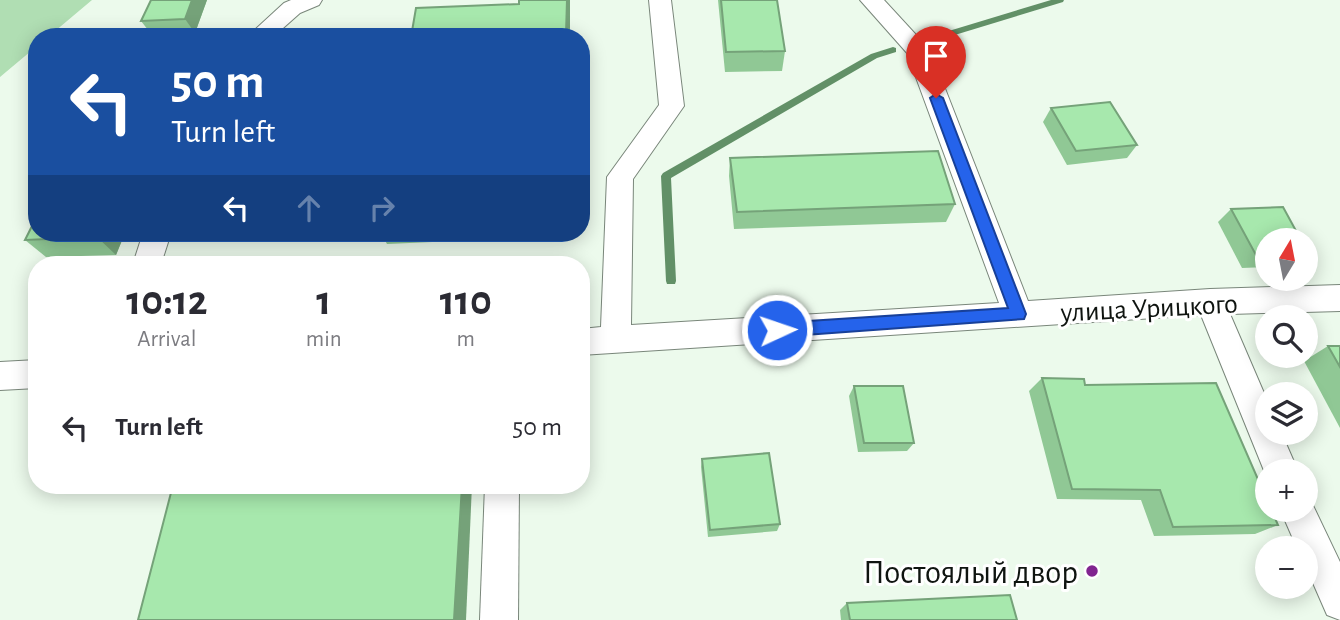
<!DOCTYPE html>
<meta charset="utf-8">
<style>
body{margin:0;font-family:"Alegreya Sans",sans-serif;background:#f7f7f7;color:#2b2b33;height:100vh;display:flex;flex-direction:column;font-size:26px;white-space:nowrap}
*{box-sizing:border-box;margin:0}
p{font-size:23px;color:#7c7c81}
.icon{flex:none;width:38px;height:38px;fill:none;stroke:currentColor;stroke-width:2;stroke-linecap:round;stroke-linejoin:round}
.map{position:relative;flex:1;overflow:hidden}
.panel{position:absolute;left:28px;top:256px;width:562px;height:238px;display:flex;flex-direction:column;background:#fff;border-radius:28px;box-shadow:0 4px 18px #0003}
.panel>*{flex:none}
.top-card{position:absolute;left:28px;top:28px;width:562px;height:214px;border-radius:28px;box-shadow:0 4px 18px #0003;background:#1a4fa0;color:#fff;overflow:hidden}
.needle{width:46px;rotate:10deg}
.controls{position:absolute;left:1255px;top:228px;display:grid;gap:14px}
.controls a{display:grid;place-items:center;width:63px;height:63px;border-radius:50%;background:#fff;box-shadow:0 4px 18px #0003;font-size:35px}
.pin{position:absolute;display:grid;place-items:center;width:60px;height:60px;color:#fff;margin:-72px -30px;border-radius:50% 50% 50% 0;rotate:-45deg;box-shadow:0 0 7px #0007}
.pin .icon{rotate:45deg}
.me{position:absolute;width:77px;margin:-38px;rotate:87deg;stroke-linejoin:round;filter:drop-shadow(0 0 5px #0008)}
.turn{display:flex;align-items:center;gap:24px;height:147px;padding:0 28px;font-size:32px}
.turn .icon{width:91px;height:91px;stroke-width:2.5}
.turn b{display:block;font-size:49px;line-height:60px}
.lanes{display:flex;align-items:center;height:66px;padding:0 28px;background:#0003;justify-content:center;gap:35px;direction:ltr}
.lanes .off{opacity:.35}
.eta{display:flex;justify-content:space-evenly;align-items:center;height:119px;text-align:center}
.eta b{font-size:42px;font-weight:700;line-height:49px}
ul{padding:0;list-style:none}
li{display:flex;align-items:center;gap:21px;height:105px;padding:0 28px}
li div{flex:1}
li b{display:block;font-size:26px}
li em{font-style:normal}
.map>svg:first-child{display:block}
</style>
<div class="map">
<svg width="1340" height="620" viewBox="0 0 1340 620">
<rect width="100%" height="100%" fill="#ecfaec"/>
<path fill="#b0deb3" d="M0,0H92L48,37H37V46L0,77Z"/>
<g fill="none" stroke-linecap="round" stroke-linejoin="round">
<g fill="#629067" fill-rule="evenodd">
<path d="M1051,0H1064L1063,2L935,41H929L928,39L929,37Z"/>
<path d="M893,47L896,48V52L877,58L671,178L676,281L675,284H667L666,281L661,176L663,173L871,54Z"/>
</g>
<defs>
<g id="minor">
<path d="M291,0H322L319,5L300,13L273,37H247L284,3Z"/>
<path d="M649,0H671L684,106L633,179L631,325L999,303L907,53L860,0H884L930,50L1028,301L1210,289L1340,285V311L1230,314L1267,400V432H1281L1298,471H1267V478L1201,315L581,355V329L601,327L607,177L659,105Z"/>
<path d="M143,233H171L161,264H133Z"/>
<path d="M37,360V388L0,390V362Z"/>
<path d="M485,485H519L518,620H480Z"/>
<path d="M1306,495L1309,497L1340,562V620L1327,615L1306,567V548H1297L1280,509H1306Z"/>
</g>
</defs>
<use href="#minor" stroke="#79867a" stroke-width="2"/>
<use href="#minor" fill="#fff" fill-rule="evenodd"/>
</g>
<g fill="#90c895">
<path d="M151,0H207L195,33L152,35L141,21Z"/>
<path d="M519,0H570V37H411L519,4Z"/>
<path d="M718,0H777L785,51L782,71L725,72Z"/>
<path d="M1051,108L1137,145L1127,158L1067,165L1043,122Z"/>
<path d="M730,158L955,204L946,222L734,229L729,176Z"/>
<path d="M1231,209L1267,240V267L1242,268L1218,222Z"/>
<path d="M37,233H125L116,255L46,257L25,240Z"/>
<path d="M224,233H287L227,236Z"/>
<path d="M381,233H455V241L387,244Z"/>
<path d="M1328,346H1340V428L1304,361Z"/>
<path d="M1042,378L1085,385L1278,525L1255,534L1154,536L1141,500L1057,499L1029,391Z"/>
<path d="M854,386L914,443L907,451L858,452L849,396Z"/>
<path d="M702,459L780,524L777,531L708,537L701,467Z"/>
<path d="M847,603L1017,620H841L840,610Z"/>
</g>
<g fill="#75a279">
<path d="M192,0H207L195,33L185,19Z"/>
<path d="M567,0H570V37H566V34Z"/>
<path d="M99,233H125L116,255L97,237Z"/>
<path d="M451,233H455V241Z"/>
<path d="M462,485H472L466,620H454Z"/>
</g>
<g fill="#a7e8ad" stroke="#75a279" stroke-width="2">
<path d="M151,0H192L185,19L141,21Z"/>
<path d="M519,0H567L566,34L508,37H411L416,8L519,4Z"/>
<path d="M721,0H777L785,51L726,52Z"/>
<path d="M1110,102L1137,145L1076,151L1051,108Z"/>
<path d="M938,151L955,204L737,212L730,158Z"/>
<path d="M1283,207L1301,240H1267V255H1256L1231,209Z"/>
<path d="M37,216V233H99L97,237L25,240Z"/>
<path d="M1328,346H1340V367Z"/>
<path d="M1042,378L1084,379L1085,385L1216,383L1267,500V509H1271L1278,525L1173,527L1160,490L1072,489Z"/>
<path d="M854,386H903L914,443H864Z"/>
<path d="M769,453L780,524L710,530L702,459Z"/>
<path d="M173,485H462L454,620H138Z"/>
<path d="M1010,595L1017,620H850L847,603Z"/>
</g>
<path fill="#2563eb" stroke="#184099" stroke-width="2" d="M936,94L943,98L1026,314L1024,319L777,337L771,335L769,330L771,325L777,323L1008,308L930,98Z"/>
<circle fill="#812490" stroke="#fff" stroke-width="2.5" cx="1092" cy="571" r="7"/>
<g text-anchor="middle" stroke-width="6" stroke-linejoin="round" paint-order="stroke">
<g font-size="28" fill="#0f1410" stroke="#fff">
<text transform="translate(1149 307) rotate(-3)" y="10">улица Урицкого</text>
</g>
<g font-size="33" fill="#0f1410" stroke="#fff" text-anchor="end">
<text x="1078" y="583">Постоялый двор</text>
</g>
</g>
</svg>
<div class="controls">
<a><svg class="needle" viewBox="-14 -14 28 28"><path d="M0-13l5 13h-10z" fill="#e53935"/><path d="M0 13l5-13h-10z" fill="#7c7c81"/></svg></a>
<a><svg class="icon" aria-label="search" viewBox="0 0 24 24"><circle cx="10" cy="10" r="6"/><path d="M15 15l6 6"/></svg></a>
<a><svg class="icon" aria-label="layers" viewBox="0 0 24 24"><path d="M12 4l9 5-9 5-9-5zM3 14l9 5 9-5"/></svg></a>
<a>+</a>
<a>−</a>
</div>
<div class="pin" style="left:936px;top:98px;background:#d93025"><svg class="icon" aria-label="arrive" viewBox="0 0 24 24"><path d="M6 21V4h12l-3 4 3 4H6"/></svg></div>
<svg class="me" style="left:777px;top:330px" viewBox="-20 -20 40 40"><circle r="17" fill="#2563eb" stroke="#fff" stroke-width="3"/><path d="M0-11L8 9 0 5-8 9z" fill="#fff"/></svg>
<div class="top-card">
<div class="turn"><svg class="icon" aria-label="left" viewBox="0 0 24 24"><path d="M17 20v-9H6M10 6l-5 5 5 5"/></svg><div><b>50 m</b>Turn left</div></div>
<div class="lanes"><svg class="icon" aria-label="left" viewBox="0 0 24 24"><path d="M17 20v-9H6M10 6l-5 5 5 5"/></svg><svg class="icon off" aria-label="ahead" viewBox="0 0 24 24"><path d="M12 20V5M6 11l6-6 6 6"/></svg><svg class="icon off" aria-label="right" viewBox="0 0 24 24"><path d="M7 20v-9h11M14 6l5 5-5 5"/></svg></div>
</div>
<section class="panel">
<div class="eta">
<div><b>10:12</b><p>Arrival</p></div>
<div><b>1</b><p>min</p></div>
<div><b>110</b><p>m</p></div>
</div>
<ul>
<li><svg class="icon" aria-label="left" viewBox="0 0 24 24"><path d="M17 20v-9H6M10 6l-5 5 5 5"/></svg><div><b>Turn left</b></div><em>50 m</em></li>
</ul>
</section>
</div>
